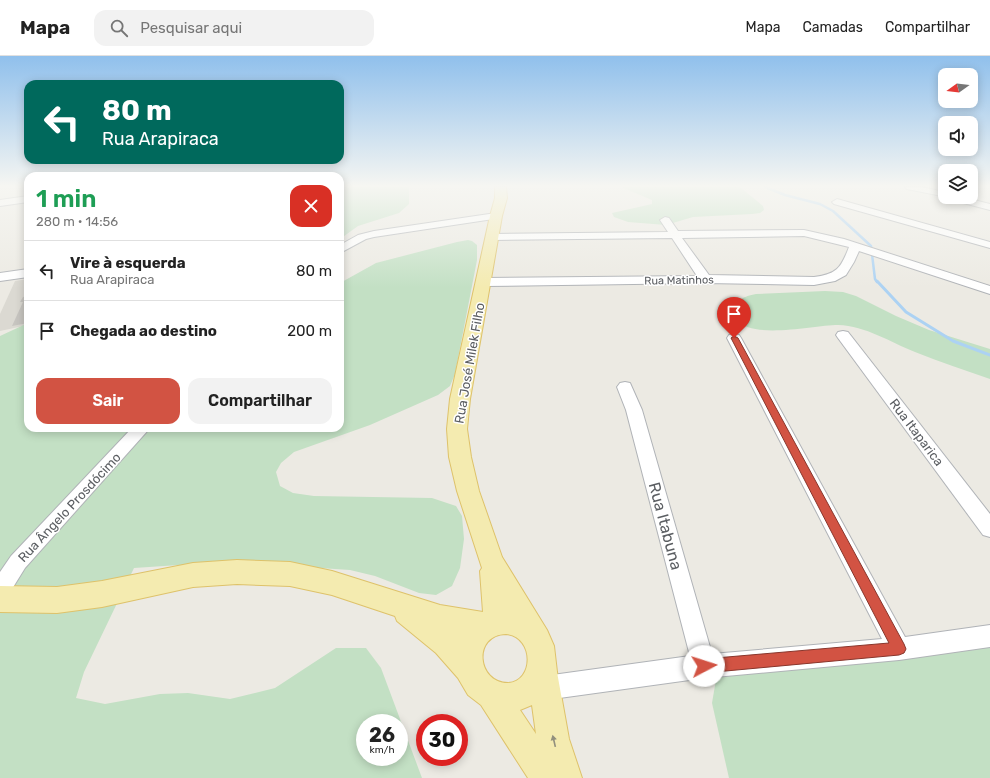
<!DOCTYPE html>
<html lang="pt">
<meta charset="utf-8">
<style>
body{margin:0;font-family:Rubik,sans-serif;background:#f2f2f2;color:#222;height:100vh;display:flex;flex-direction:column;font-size:15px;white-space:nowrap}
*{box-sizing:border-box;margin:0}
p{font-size:13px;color:#767676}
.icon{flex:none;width:22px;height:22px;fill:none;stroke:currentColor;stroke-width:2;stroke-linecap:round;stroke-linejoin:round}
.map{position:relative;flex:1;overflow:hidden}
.drawer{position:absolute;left:24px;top:116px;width:320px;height:260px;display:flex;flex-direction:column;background:#fff;border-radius:12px;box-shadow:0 2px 10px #0003}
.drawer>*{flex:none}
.guide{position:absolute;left:24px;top:24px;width:320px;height:84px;border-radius:12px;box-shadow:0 2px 10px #0003;background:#00695c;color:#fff;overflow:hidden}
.needle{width:26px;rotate:255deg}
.buttons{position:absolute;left:938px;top:12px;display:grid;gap:8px}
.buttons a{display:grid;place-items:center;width:40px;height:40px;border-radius:8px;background:#fff;box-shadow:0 2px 10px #0003;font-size:20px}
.speed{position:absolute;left:356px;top:658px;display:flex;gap:8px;font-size:20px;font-weight:700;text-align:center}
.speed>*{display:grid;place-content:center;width:52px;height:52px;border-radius:50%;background:#fff;box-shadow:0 2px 10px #0003;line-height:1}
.speed small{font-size:10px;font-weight:400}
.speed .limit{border:6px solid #d22;background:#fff;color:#111}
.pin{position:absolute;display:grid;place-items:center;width:34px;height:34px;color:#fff;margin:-41px -17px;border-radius:50% 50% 50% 0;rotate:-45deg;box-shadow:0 0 4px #0007}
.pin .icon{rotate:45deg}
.me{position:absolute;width:44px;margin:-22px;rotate:85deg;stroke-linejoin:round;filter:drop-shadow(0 0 3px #0008)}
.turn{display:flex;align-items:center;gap:14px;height:84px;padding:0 12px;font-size:18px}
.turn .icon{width:52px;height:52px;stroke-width:2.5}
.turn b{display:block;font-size:28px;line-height:34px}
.round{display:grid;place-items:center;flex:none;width:42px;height:42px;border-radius:12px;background:#f2f2f2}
.summary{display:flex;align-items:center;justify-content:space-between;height:68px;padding:0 12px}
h1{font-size:24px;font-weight:600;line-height:30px;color:#1e9e55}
.button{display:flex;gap:8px;margin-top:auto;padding:8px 12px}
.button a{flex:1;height:46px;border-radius:12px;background:#d25343;color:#fff;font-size:16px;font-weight:600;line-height:46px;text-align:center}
.button a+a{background:#f2f2f2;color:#222}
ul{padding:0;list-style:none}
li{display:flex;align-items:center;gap:12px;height:60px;padding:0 12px;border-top:1px solid #e0e0e0}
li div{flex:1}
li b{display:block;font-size:15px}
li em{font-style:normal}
header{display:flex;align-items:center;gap:24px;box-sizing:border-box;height:56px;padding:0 20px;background:#fff;border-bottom:1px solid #e0e0e0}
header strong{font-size:19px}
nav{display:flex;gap:22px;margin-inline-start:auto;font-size:14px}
.search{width:280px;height:36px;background:#f2f2f2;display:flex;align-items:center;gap:10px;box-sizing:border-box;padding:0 14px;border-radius:12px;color:#767676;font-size:15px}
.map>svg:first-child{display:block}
</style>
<header>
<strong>Mapa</strong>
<div class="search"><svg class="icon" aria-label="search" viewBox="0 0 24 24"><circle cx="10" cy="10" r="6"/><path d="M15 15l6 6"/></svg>Pesquisar aqui</div>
<nav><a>Mapa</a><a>Camadas</a><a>Compartilhar</a></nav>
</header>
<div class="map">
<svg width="990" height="722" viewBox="0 0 990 722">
<rect width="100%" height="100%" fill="#eceae3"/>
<path fill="#dbd9d2" d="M28,223V269L0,275V258L15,225Z"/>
<g fill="#c3e0c4" fill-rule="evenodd">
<path d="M340,131H409V148L399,157L358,170L340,183Z"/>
<path d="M621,131H740L763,150L764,154L760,157L752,158L693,161L666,169L628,166L614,161L612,157L652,148V144Z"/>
<path d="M468,184L472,185L477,189V204L455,318L450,330L438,339L370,369L294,396L281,407L276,416L280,430L293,437L314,440L432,442L456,450L462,460L464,483L460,512L452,530L436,539L419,537L375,520L350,514L290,510L209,507L134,512L84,616L76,642L105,648L160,638L188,637L230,643L275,632L336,592H366L381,612L422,722H0V280L28,267V372H340V227L376,207L457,186ZM365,667H399V701H365Z"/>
<path d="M825,235L843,236L856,240L896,260L929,274L990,293V323C965,314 940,306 915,296C890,286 866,270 838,269C814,269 753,284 737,264C735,262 735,258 734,255C738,242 743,241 756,238Z"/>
<path d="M990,587V722H729L712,647L717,618Z"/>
</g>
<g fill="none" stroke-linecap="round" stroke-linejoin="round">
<path stroke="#acd2f3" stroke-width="2.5" d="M765,131L785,139L820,148L833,155L871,190L875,223L877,226"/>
<path stroke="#acd2f3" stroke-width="3" d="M877,225L906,256L953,285L990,299"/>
</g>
<path fill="#c7c5c0" d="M28,240V267L12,270L23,246H20L23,241Z"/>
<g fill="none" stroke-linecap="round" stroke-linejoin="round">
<defs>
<g id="minor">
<path d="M905,131H921L945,136V141H962L990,148V154L948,143L947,141L907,133Z"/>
<path d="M28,140V146L0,150V144Z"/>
<path d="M837,143L990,186V192L834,148L832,146Z"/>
<path d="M496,157L500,158L501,160L500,162L374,181L366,183L340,197V189L358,179L374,175Z"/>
<path d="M665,161L669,162L678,175L804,174L844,183L990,230V238L859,195L854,206L846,219L835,225L814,229L705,227L484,230L480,229L478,226L480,223L484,222L697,220L672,182L492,184L487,181L492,178L668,176L660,164ZM804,180L849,191C841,212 837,218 814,221L709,219L682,182Z"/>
<path d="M28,213V221L0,225V217Z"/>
<path d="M843,275L848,276L990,458V481L983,479L838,282L836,279L838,276Z"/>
<path d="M734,278L739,279L741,282L905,581L990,569V591L899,604L704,622L545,644L536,641L533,632L536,623L545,620L690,600L626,354L617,331L620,327L625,326L630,327L642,354L712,598L882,583L727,282L729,279Z"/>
<path d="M132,372H150L25,512L7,541L0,544V516L11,500Z"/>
</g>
<path id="major" d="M495,131H506L507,142L502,160L470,343L467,373L471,401L479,435L502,501L547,574L554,590L557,616L569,683L582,722H528L481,649L468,639L458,622L436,597L397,565L395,560L332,539L290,530L237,528L193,531L102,551L57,557L0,556V530L57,531L102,525L193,507L237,504L290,506L332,515L440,549L483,556L480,515L482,512L457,435L449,401L447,373L450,343L490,160L495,142ZM506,578C535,581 534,626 508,627C477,627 472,579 506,578ZM532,649L536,678L520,654Z"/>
</defs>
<use href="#minor" stroke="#b0b3b7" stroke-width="2"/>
<use href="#major" stroke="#dec26a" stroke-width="2"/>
<use href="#minor" fill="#fff" fill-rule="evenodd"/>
<use href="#major" fill="#f4ebb0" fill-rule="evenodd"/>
</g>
<defs><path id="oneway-solid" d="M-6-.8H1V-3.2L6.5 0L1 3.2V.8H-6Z"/></defs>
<use fill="#918f7d" href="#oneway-solid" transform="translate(554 685) rotate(-103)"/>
<linearGradient id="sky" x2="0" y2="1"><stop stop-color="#90c0ec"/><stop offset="0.56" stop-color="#f6f6f2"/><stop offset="1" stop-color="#f6f6f2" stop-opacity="0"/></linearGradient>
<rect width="990" height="232" fill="url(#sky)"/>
<path fill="#d25343" stroke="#88362c" d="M734,280L738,282L904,588L906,593L904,597L899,599L704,617L699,615L697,610L699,605L704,603L889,587L731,282Z"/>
<g text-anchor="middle" stroke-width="3" stroke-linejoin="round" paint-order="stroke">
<g font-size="11" fill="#5b5e62" stroke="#fff">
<text transform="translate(679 224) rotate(-1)" y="4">Rua Matinhos</text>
</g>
<g font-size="13" fill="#5b5e62" stroke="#fff">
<text transform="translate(469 307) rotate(-80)" y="5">Rua José Milek Filho</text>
<text transform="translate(917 376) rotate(53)" y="5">Rua Itaparica</text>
<text transform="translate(69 451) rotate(-47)" y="5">Rua Ângelo Prosdócimo</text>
</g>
<g font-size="16" fill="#5b5e62" stroke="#fff">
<text transform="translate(666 470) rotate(75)" y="6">Rua Itabuna</text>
</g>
</g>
</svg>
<div class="buttons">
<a><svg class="needle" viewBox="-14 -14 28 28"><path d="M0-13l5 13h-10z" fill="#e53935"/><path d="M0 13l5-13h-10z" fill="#767676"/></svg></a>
<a><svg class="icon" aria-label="sound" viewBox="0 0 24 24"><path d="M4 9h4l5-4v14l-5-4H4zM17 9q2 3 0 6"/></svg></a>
<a><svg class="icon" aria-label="layers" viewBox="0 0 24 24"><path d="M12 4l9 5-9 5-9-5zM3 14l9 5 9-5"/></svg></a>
</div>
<div class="speed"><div>26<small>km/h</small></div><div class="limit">30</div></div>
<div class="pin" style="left:734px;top:282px;background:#d93025"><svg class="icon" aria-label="arrive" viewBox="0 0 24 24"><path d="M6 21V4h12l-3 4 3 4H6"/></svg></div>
<svg class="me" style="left:704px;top:610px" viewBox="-20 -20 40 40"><circle r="19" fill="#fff"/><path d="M0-13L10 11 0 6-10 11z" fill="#d25343"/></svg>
<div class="guide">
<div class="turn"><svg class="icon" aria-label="left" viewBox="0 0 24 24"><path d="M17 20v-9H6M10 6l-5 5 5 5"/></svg><div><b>80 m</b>Rua Arapiraca</div></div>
</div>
<section class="drawer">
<div class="summary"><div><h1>1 min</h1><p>280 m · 14:56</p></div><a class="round" style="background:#d93025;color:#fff"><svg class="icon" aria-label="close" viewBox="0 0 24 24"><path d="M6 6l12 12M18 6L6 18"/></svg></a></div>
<ul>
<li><svg class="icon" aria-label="left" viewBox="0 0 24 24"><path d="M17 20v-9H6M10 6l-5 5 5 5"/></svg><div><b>Vire à esquerda</b><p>Rua Arapiraca</p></div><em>80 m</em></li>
<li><svg class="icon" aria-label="arrive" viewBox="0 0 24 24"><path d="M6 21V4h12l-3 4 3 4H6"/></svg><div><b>Chegada ao destino</b></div><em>200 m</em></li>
</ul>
<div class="button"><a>Sair</a><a>Compartilhar</a></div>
</section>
</div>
